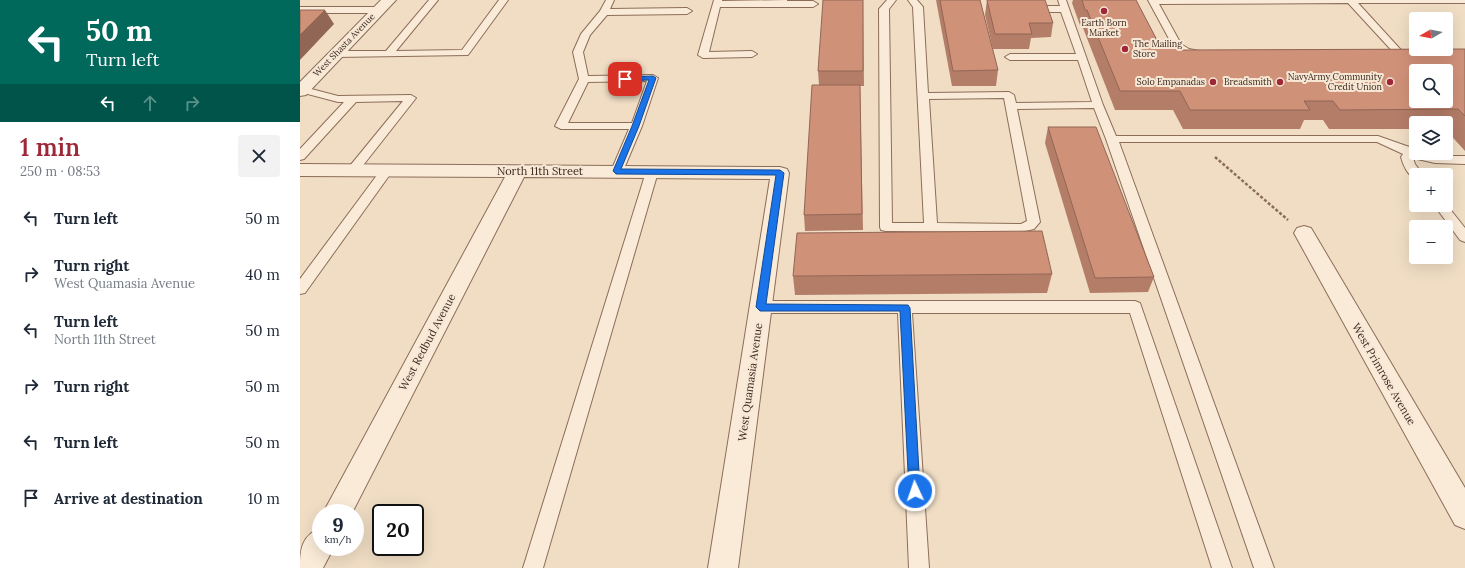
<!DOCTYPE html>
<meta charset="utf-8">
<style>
body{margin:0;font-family:Lora,serif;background:#f2f2f3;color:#1f2937;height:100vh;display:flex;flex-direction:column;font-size:15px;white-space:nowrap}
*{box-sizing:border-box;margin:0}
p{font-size:13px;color:#747a83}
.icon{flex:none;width:22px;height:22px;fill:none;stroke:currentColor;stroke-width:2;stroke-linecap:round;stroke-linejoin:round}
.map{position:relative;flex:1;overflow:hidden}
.drawer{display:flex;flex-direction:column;background:#fff;width:300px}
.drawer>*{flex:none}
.guide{background:#00695c;color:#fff;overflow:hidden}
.needle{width:26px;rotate:261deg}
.tools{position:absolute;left:1109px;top:12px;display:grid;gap:8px}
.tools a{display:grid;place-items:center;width:44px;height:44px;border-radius:4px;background:#fff;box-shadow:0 4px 16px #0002;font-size:20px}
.speed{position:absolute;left:12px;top:504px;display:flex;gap:8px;font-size:20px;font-weight:700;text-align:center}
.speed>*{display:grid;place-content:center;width:52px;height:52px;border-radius:50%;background:#fff;box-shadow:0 4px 16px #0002;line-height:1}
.speed small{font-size:10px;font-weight:400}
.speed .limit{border:2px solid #111;border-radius:6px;background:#fff;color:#111}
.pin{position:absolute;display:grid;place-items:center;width:34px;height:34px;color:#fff;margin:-17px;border-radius:8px;box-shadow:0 2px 6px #0006}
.me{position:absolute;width:44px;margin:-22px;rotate:357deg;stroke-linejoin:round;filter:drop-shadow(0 0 3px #0008)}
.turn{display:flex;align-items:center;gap:14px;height:84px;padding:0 20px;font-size:18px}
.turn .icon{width:52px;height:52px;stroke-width:2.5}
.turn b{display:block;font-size:28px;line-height:34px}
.lanes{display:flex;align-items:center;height:38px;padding:0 20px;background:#0003;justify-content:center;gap:20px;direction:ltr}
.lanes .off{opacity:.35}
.round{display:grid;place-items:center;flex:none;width:42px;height:42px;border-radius:4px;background:#f2f2f3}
.summary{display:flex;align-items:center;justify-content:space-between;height:68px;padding:0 20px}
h1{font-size:24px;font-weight:600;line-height:30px;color:#9e2738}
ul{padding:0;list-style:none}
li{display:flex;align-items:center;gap:12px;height:56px;padding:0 20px}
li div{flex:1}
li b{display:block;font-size:15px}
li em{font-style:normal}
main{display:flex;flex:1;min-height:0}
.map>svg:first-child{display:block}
</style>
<main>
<section class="drawer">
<div class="guide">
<div class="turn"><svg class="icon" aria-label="left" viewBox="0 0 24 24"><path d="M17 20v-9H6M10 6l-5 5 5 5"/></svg><div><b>50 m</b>Turn left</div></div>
<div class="lanes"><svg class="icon" aria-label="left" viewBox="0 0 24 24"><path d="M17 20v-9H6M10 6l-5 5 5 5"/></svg><svg class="icon off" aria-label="ahead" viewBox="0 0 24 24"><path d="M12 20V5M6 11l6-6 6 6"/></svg><svg class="icon off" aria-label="right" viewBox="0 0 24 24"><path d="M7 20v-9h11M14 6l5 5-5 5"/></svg></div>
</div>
<div class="summary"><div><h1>1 min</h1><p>250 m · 08:53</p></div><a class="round"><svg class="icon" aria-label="close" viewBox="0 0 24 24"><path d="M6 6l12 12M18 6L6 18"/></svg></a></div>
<ul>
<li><svg class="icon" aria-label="left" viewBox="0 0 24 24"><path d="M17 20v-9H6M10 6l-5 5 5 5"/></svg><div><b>Turn left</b></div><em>50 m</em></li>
<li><svg class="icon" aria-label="right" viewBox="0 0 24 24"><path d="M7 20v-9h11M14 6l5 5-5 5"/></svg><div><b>Turn right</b><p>West Quamasia Avenue</p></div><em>40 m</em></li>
<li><svg class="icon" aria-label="left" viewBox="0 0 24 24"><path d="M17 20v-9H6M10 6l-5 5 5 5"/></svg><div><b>Turn left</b><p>North 11th Street</p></div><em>50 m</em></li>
<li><svg class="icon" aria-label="right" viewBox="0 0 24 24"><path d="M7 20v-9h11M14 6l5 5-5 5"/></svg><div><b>Turn right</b></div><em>50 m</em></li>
<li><svg class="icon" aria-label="left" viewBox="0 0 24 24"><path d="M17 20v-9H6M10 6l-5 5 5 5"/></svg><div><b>Turn left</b></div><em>50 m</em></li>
<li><svg class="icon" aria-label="arrive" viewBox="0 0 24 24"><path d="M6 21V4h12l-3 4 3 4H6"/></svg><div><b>Arrive at destination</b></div><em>10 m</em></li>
</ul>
</section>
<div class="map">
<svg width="1165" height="568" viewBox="0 0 1165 568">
<rect width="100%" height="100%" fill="#f0ddc4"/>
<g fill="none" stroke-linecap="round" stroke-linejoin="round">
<defs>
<g id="lane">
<path d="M129,0H138L96,51L162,50L199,0H208L168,55L36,57L31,54L36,51H86Z"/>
<path d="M306,0H314L310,9L387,8L392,11L387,14L307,15L290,35L283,52L288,76L353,75L358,78L342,126L323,171L321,174H313L311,171L329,129H261L255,126L279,79L273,52L281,34L300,11ZM347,81L332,123H268L288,82Z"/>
<path d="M414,0H422V1L487,0V1H513L518,4L513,7H420L409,52L452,51L457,54L452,57L403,58L398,55Z"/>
<path d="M587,0H596L589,9L592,223H624L613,7L608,0H617L623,7L628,93L709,92L714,95L716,103L792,102L778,60H710L705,57L710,54H776L761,12H707L702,9L700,0H708L711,6H760L758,0H766L803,105L816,136H1078L1115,149L1116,153L1141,156H1165V164L1135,163L1113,158L1115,164L1123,175H1116V179C1108,176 1103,165 1101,157L1103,154L1077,142H819L974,568H954L806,139L794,108L717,109L740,222L734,229L721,232L586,231L581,230L580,227L579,9ZM704,98L727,221L721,224L637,223L629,99Z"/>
<path d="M848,0H1165V3H1058L1101,50L1103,52L1098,55L1095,54L1048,3L859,4L881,44L889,49L904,52L905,54L900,57L883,54L874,48Z"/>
<path d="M0,7H79L84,10L79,13H0Z"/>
<path d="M0,86L38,96L111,95L116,98L57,173H49L47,170L49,167L103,101L56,102L4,159L0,160V149L44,102H38L0,92Z"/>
<path d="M87,166L91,167L93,170L91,173L5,293L0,294V279L83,167Z"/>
<path d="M352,168L356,169L358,172L243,568H223L346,172L348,169Z"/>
<path d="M1146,204L1165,228V242L1160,240L1134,205Z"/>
<path d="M460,301H835L840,303L932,568H912L830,313H612L629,568H609L598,313H460L455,311L453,307L455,303Z"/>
</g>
<g id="street">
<path d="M81,0H96L6,95L0,96V82Z"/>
<path d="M0,164L480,167L487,169L489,173L438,568H408L470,179L224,177L52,513H23L205,177L0,176Z"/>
<path d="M1004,226L1011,228L1165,488V529L1155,525L994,233L997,228Z"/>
<path d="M21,528V547H34L23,568H0C0,549 2,535 21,528Z"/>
</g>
</defs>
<use href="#lane" stroke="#8c6d5a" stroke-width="2"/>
<use href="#street" stroke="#8c6d5a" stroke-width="2"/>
<path stroke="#8c6d5a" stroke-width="2.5" stroke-dasharray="3 2" stroke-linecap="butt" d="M915,157L988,220"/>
<use href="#lane" fill="#faebd8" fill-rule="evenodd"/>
<use href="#street" fill="#faebd8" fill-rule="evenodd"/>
</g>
<g fill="#b37d68">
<path d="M563,0L564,86H560L563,230L505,231L504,215L519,85L518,71Z"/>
<path d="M636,0H680L698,70L696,86H652Z"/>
<path d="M687,0L753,23L751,37L731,38L729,49H693L685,15Z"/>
<path d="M773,0H836L859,44L881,50L1165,49V151L1146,130V123H1116V129H1029L1023,120H1004L1000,129H883L873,110H815L783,28H781L772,3Z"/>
<path d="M748,127L854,277L848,292L790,293L745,143Z"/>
<path d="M752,274L747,293L495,295L493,276Z"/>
</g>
<path fill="#926655" d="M25,10L34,24L0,60V35Z"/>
<g fill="#d09179" stroke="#926655" fill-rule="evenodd">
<path d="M523,0H563V71H518Z"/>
<path d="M640,0H680L698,70L653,71Z"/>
<path d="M687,0H745L753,23H729L732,34H695Z"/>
<path d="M782,0H836L859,44L881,50L1165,49V116L1158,109L1040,110L1033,101H1004L1010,110H890L880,91H820L787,10H785ZM1116,71H1146V101H1116Z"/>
<path d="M0,10H25L0,35Z"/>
<path d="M512,85H560L562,214L504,215Z"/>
<path d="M748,127H796L854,277L795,278Z"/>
<path d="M742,231L752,274L493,276L497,233Z"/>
</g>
<path fill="#1a73e8" stroke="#114b97" d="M353,76L356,78L339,126L321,169L480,170L484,173L466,304L608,305L610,308L620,491L619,495L615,497L611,495L609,491L600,311H460L456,307L476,175L316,174L313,171L332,126L349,80L325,81L322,79L325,77Z"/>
<g fill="#9e2738" stroke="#f7e8d5" stroke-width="1.5">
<circle cx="804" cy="11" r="4"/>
<circle cx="825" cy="49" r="4"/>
<circle cx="913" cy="82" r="4"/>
<circle cx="980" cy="82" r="4"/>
<circle cx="1090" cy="82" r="4"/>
</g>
<g text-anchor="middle" stroke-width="4" stroke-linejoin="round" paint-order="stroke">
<g font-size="9" fill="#3b281e" stroke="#f7e8d5" text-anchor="end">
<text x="804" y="26" text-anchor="middle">Earth Born<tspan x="804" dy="10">Market</tspan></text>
<text x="833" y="47" text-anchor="start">The Mailing<tspan x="833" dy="10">Store</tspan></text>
<text x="1082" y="80">NavyArmy Community<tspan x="1082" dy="10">Credit Union</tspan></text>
<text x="905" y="85">Solo Empanadas</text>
<text x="972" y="85">Breadsmith</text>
</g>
<g font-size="9" fill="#3b281e" stroke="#f7e8d5">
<text transform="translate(44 45) rotate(-46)" y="3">West Shasta Avenue</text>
</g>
<g font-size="11" fill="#3b281e" stroke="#f7e8d5">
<text x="240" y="175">North 11th Street</text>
<text transform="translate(127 342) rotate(-62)" y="4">West Redbud Avenue</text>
<text transform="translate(1084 374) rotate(60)" y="4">West Primrose Avenue</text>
<text transform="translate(450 382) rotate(-82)" y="4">West Quamasia Avenue</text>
</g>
</g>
</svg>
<div class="tools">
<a><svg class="needle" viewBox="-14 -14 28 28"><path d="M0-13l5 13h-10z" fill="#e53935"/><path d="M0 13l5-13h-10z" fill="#747a83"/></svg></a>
<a><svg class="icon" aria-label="search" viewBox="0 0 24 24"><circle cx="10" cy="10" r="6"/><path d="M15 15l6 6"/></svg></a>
<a><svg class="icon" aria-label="layers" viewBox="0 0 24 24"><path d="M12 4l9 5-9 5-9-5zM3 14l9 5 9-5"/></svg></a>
<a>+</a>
<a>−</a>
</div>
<div class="speed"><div>9<small>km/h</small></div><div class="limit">20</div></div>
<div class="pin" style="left:325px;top:79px;background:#d93025"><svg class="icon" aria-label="arrive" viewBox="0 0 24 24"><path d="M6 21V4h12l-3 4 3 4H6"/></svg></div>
<svg class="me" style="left:615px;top:491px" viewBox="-20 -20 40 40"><circle r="17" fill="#1a73e8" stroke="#fff" stroke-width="3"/><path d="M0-11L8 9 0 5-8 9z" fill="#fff"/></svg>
</div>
</main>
